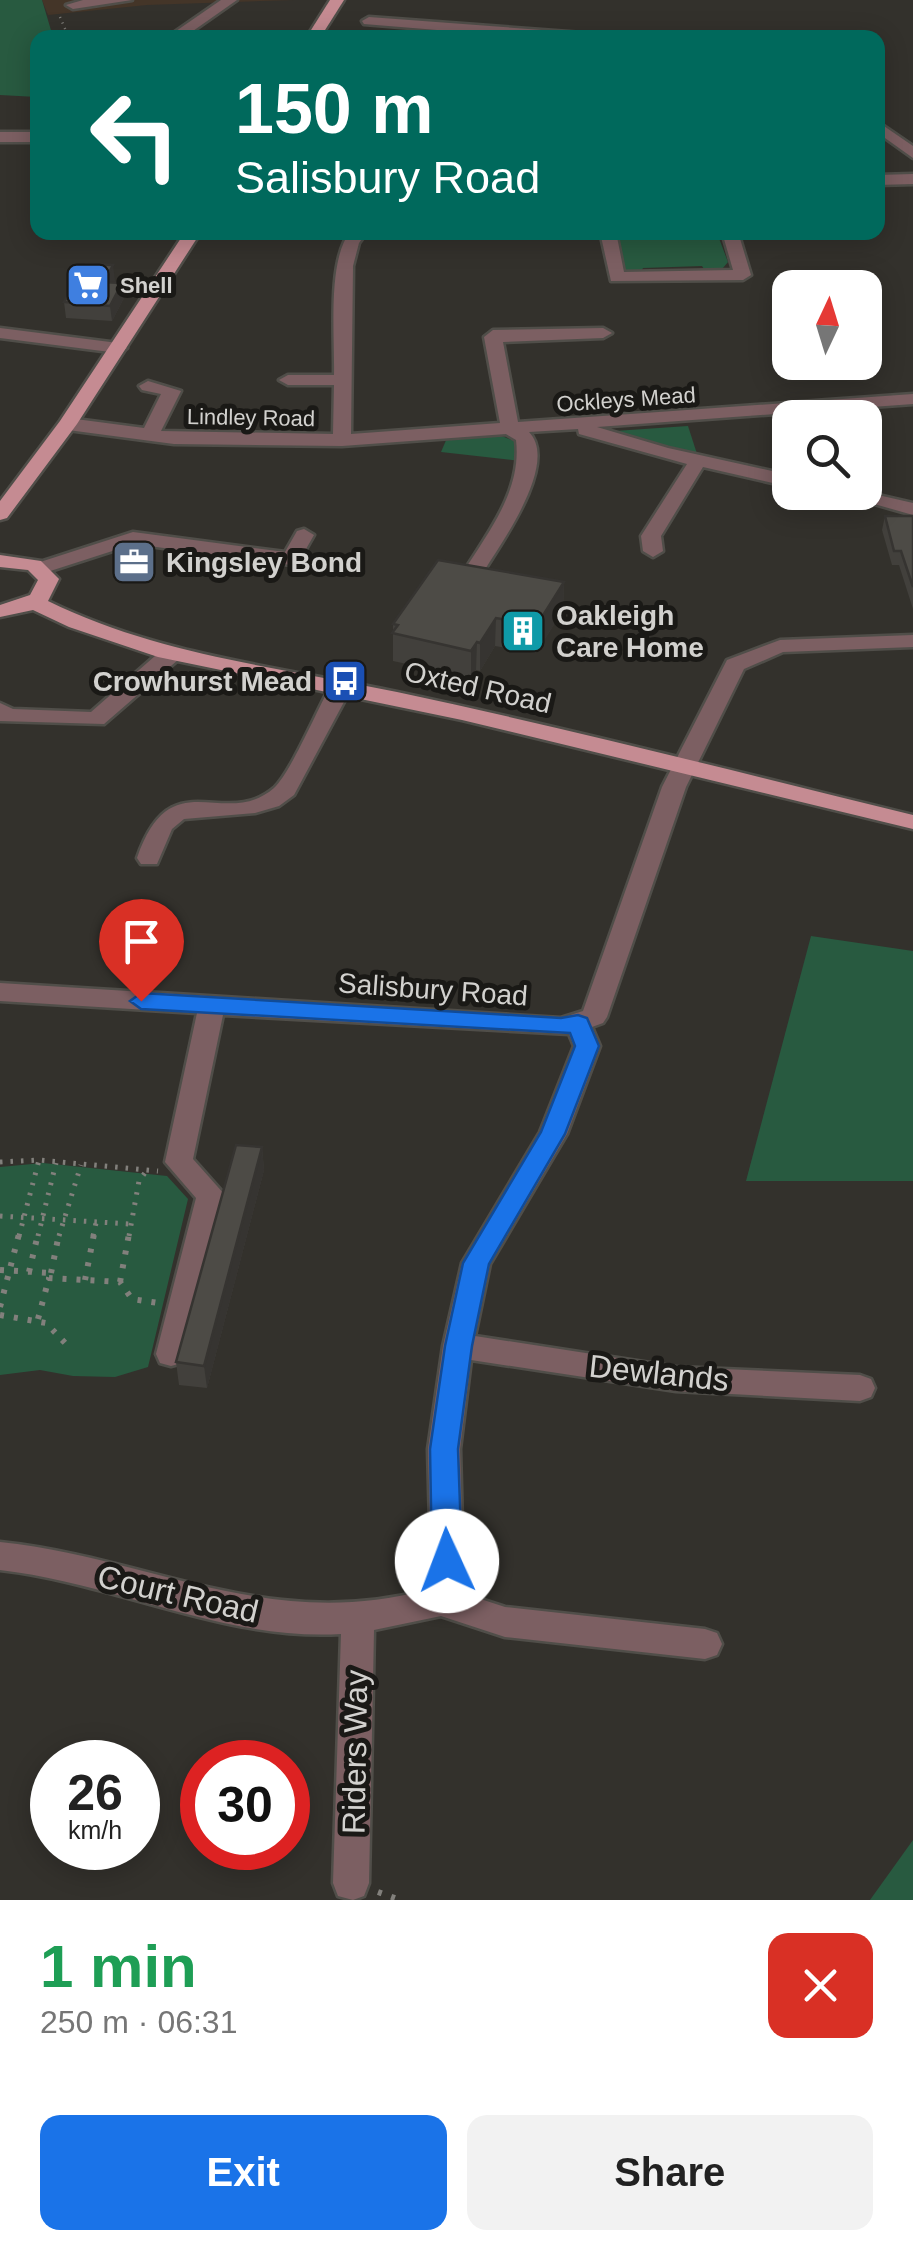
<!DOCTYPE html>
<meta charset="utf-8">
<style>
body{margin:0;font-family:Arial,sans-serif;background:#f2f2f2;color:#222;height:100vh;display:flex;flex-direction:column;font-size:38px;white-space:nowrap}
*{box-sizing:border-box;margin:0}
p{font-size:32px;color:#767676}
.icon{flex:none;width:55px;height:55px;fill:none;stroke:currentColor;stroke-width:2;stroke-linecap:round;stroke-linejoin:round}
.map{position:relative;height:1900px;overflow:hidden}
.drawer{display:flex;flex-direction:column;background:#fff;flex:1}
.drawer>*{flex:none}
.hud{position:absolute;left:30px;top:30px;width:855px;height:210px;border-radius:20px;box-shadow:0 5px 25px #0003;background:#00695c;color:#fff;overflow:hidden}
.needle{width:65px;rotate:4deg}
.tools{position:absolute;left:772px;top:270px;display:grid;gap:20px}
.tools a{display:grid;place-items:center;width:110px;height:110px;border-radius:20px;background:#fff;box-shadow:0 5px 25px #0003;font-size:50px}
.speed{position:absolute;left:30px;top:1740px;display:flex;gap:20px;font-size:50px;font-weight:700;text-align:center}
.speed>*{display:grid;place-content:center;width:130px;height:130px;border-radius:50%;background:#fff;box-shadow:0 5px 25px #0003;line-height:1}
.speed small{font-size:25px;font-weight:400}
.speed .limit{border:15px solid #d22;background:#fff;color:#111}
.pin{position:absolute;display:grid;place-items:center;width:85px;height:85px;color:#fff;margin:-102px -42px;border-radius:50% 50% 50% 0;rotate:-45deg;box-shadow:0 0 10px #0007}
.pin .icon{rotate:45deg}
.me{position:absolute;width:110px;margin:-55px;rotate:358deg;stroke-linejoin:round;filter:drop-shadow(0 0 8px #0008)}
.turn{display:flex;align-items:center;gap:35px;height:210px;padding:0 40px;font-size:45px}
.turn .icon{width:130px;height:130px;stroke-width:2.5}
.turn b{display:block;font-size:70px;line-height:85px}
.round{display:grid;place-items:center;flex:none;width:105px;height:105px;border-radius:20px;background:#f2f2f2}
.summary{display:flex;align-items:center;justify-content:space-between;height:170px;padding:0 40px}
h1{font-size:60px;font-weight:700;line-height:75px;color:#1e9e55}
.action{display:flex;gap:20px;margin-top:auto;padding:20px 40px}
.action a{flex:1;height:115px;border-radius:20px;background:#1a73e8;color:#fff;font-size:40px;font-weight:700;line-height:115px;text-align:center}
.action a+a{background:#f2f2f2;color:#222}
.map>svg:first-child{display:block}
</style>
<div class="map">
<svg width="913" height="1900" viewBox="0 0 913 1900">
<rect width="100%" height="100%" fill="#33312c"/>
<path fill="#443528" d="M42,0H294L147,5L48,15Z"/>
<g fill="#285a40">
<path d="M0,0H42L53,37L38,38L37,97L0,95Z"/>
<path d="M619,233H717L728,262L722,269L706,272L702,266L643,268L640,273L622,270Z"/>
<path d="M688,426L698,457L600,432Z"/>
<path d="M499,435L517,442L521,461L441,452L447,438Z"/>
<path d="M811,936L913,951V1181H746Z"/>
<path d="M43,1163L167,1176L188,1199L148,1367L115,1377L73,1376L40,1370L0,1375V1167Z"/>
<path d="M913,1840V1900H870Z"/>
</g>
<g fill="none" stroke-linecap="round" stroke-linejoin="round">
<defs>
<g id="minor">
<path d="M83,0H132L73,9L66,5Z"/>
<path d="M221,0H237L183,38H166Z"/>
<path d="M369,17L596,34L603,38H534L364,24L362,21Z"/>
<path d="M878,122L913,146V158L878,133Z"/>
<rect x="0" y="132" width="38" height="10"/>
<path d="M913,174V184L878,185V175Z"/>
<path d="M350,232H367L359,243L353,266L351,434L500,423L484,337L493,330L603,328L612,333L603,338L503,342L518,422L913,394V404L597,427L668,448L790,475V487L703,467L661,536L663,551L653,557L643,551L641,536L687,464L579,434L578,429L529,432C559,463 502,542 484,571L474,577L464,571C489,531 522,490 516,440L506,434L342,446L174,444L68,430L59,424L68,418L144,428L161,394L142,390L139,386L148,381L181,391L161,431L333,434L334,385H288L279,380L288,375H334C335,337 327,261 350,232Z"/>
<path d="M600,232H616L624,272L733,270L722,232H738L751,275L743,280L611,281Z"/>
<path d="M0,328L118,343L127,348L118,353L0,338Z"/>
<path d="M832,492H865L913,503V515Z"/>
<path d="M304,529L314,535L298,563L291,565L134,544L41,574L31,568L34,564L133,532L285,552L297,531Z"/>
<path d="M913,635V647L783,652L744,669L686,787L607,1017L603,1023L592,1027L600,1046L567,1134L490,1264L475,1336L676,1367L860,1375L871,1379L875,1388L871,1397L860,1401L676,1391L471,1360L460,1449L463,1561L459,1592L505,1607L705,1629L717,1633L722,1644L717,1655L705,1659L505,1637L441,1616L374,1630L369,1883L364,1896L353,1900L338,1896L333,1883L341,1634C224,1641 115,1583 0,1570V1542C152,1558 268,1632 426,1590L431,1561L428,1449L443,1346L462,1263L540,1132L574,1046L569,1034L223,1015L193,1159L225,1195L186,1354L182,1363L171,1366L160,1363L156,1354L196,1198L165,1162L197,1013L0,1001V983L561,1018L583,1011L662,787L727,660L780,640Z"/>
<path d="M171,648L182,654L179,659L104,724L0,721V703L13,709L91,712L163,649Z"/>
<path d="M341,680L352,687L294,795L279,806L255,813L184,819L172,829L157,864H141L137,858C171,759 224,831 274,788C291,772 317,710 330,687Z"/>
</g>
<g id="major">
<path d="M330,0H344L320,38H306Z"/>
<path d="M185,232H201L77,424L7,518L0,520V501L60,421Z"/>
<path d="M0,555L41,561L59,579L48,601C158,655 278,667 397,692C570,729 742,773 913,815V829L462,720L158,657L69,627L33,610L0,617V605L30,595L38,580L28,570L0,567Z"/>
</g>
</defs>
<use href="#minor" stroke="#504e49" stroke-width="5"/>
<use href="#major" stroke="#504e49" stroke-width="5"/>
<path stroke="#82807c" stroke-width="2.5" stroke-dasharray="1 5" stroke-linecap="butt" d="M60,17L69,38"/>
<g stroke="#82807c" stroke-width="5" stroke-dasharray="2.5 8" stroke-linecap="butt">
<path d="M0,1162L39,1160L158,1171"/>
<path d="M0,1216L130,1224"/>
<path d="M19,1236L39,1160"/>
<path d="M38,1236L56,1163"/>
<path d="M59,1236L81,1165"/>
<path d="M93,1236L96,1223"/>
<path d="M129,1236L139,1181L147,1170"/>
</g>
<g stroke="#82807c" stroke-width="6" stroke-dasharray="4 10" stroke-linecap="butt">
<path d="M0,1270L51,1273L49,1278L120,1282L132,1299L158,1303"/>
<path d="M29,1272L38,1234"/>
<path d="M51,1273L59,1234"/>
<path d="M85,1280L94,1234"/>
<path d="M120,1282L129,1234"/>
<path d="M0,1307L19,1234"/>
<path d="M0,1315L46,1323L68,1346"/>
<path d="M38,1319L49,1278"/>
<path d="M378,1892L400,1900"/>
</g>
<use href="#minor" fill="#7c5f62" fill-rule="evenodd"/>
<use href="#major" fill="#c58b92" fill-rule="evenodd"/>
</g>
<g fill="#42403c">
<path d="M115,280L114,282L122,283L124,298L112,321L66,318L64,302Z"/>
<path d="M885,516H913V609L899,565H892L882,530Z"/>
<path d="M564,582L563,610L536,653L495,646L480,671L476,670L471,678L393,661V624Z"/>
<path d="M262,1147L264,1170L207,1388L179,1385L176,1362Z"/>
</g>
<g fill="#363431">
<path d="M113,265L115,280L106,297L104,282Z"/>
<path d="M122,283L124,298L112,321L110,306Z"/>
<path d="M564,582L563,610L536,653L537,625Z"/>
<path d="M496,618L495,646L480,671V643Z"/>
<path d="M477,642L476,670L471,678V651Z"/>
<path d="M262,1147L264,1170L207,1388L204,1366Z"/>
</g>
<g fill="#4d4b46" stroke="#363431" stroke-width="2.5">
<path d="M86,264L113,265L104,282L122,283L110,306L64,302Z"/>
<path d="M885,516H913V587L901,551H894Z"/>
<path d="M438,560L564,582L537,625L496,618L480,643L477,642L471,651L392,633L398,625L393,624Z"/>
<path d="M236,1145L262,1147L204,1366L176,1362Z"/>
</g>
<path fill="#1a73e8" stroke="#114b97" stroke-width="2.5" d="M141,993L561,1018L578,1015L587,1018L599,1046L565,1134L489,1264L472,1346L458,1449L462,1561L457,1570L447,1574L437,1570L432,1561L430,1449L445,1346L463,1263L541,1132L575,1046L570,1033L141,1009L130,1001Z"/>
<defs>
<symbol id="supermarket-square" viewBox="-11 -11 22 22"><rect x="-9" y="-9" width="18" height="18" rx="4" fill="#3f7fe0" stroke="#1a1916"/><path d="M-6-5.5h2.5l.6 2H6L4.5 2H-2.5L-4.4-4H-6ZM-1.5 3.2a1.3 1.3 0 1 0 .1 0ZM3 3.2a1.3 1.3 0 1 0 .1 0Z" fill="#fff"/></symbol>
<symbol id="office-square" viewBox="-11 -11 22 22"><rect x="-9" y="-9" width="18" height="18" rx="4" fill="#5c6f8a" stroke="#1a1916"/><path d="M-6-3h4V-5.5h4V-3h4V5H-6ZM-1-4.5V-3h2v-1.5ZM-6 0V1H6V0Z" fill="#fff"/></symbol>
<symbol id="building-square" viewBox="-11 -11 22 22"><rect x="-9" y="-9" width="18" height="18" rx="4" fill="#0f9aa8" stroke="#1a1916"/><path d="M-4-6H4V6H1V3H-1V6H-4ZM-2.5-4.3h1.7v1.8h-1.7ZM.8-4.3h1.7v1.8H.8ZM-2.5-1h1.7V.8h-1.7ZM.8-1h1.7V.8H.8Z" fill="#fff"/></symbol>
<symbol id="bus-square" viewBox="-11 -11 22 22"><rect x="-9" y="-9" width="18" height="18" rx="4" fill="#1a4fb4" stroke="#1a1916"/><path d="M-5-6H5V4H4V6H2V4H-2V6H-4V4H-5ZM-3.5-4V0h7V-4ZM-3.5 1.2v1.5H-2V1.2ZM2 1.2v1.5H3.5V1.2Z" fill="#fff"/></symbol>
</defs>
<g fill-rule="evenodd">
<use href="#supermarket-square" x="63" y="260" width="50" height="50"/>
<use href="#office-square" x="109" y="537" width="50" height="50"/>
<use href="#building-square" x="498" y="606" width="50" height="50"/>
<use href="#bus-square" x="320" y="656" width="50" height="50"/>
</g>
<g text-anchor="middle" stroke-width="10" stroke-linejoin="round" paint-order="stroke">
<g font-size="22" font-weight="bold" fill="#d2d1ce" stroke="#1a1916" text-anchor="start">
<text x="120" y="293">Shell</text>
</g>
<g font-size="22" fill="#d2d1ce" stroke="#1a1916">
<text transform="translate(626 399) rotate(-4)" y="8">Ockleys Mead</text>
<text transform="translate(251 417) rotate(1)" y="8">Lindley Road</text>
</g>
<g font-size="28" font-weight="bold" fill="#d2d1ce" stroke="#1a1916" text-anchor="start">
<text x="166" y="572">Kingsley Bond</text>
<text x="556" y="625">Oakleigh<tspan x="556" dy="32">Care Home</tspan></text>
<text x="312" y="691" text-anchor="end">Crowhurst Mead</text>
</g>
<g font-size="28" fill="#d2d1ce" stroke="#1a1916">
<text transform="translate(478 687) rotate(13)" y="10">Oxted Road</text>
<text transform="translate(433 989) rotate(4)" y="10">Salisbury Road</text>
</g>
<g font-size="32" fill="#d2d1ce" stroke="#1a1916">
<text transform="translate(659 1373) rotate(6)" y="11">Dewlands</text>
<text transform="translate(178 1594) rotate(13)" y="11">Court Road</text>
<text transform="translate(355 1752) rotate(-89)" y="11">Riders Way</text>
</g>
</g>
</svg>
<div class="tools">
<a><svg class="needle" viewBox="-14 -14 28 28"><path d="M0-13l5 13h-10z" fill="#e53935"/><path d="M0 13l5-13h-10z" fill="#767676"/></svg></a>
<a><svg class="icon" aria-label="search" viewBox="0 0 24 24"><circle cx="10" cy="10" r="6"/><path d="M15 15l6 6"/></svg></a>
</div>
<div class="speed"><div>26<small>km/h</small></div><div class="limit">30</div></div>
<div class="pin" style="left:141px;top:1001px;background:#d93025"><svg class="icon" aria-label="arrive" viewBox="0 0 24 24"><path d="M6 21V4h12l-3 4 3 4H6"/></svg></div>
<svg class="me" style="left:447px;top:1561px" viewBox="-20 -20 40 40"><circle r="19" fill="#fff"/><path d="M0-13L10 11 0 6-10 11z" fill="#1a73e8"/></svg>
<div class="hud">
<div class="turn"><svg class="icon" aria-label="left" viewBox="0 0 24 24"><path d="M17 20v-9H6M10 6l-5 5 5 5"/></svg><div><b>150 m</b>Salisbury Road</div></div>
</div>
</div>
<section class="drawer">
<div class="summary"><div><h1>1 min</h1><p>250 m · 06:31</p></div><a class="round" style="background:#d93025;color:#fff"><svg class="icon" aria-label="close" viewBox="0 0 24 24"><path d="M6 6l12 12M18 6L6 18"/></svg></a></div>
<div class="action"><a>Exit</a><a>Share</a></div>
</section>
